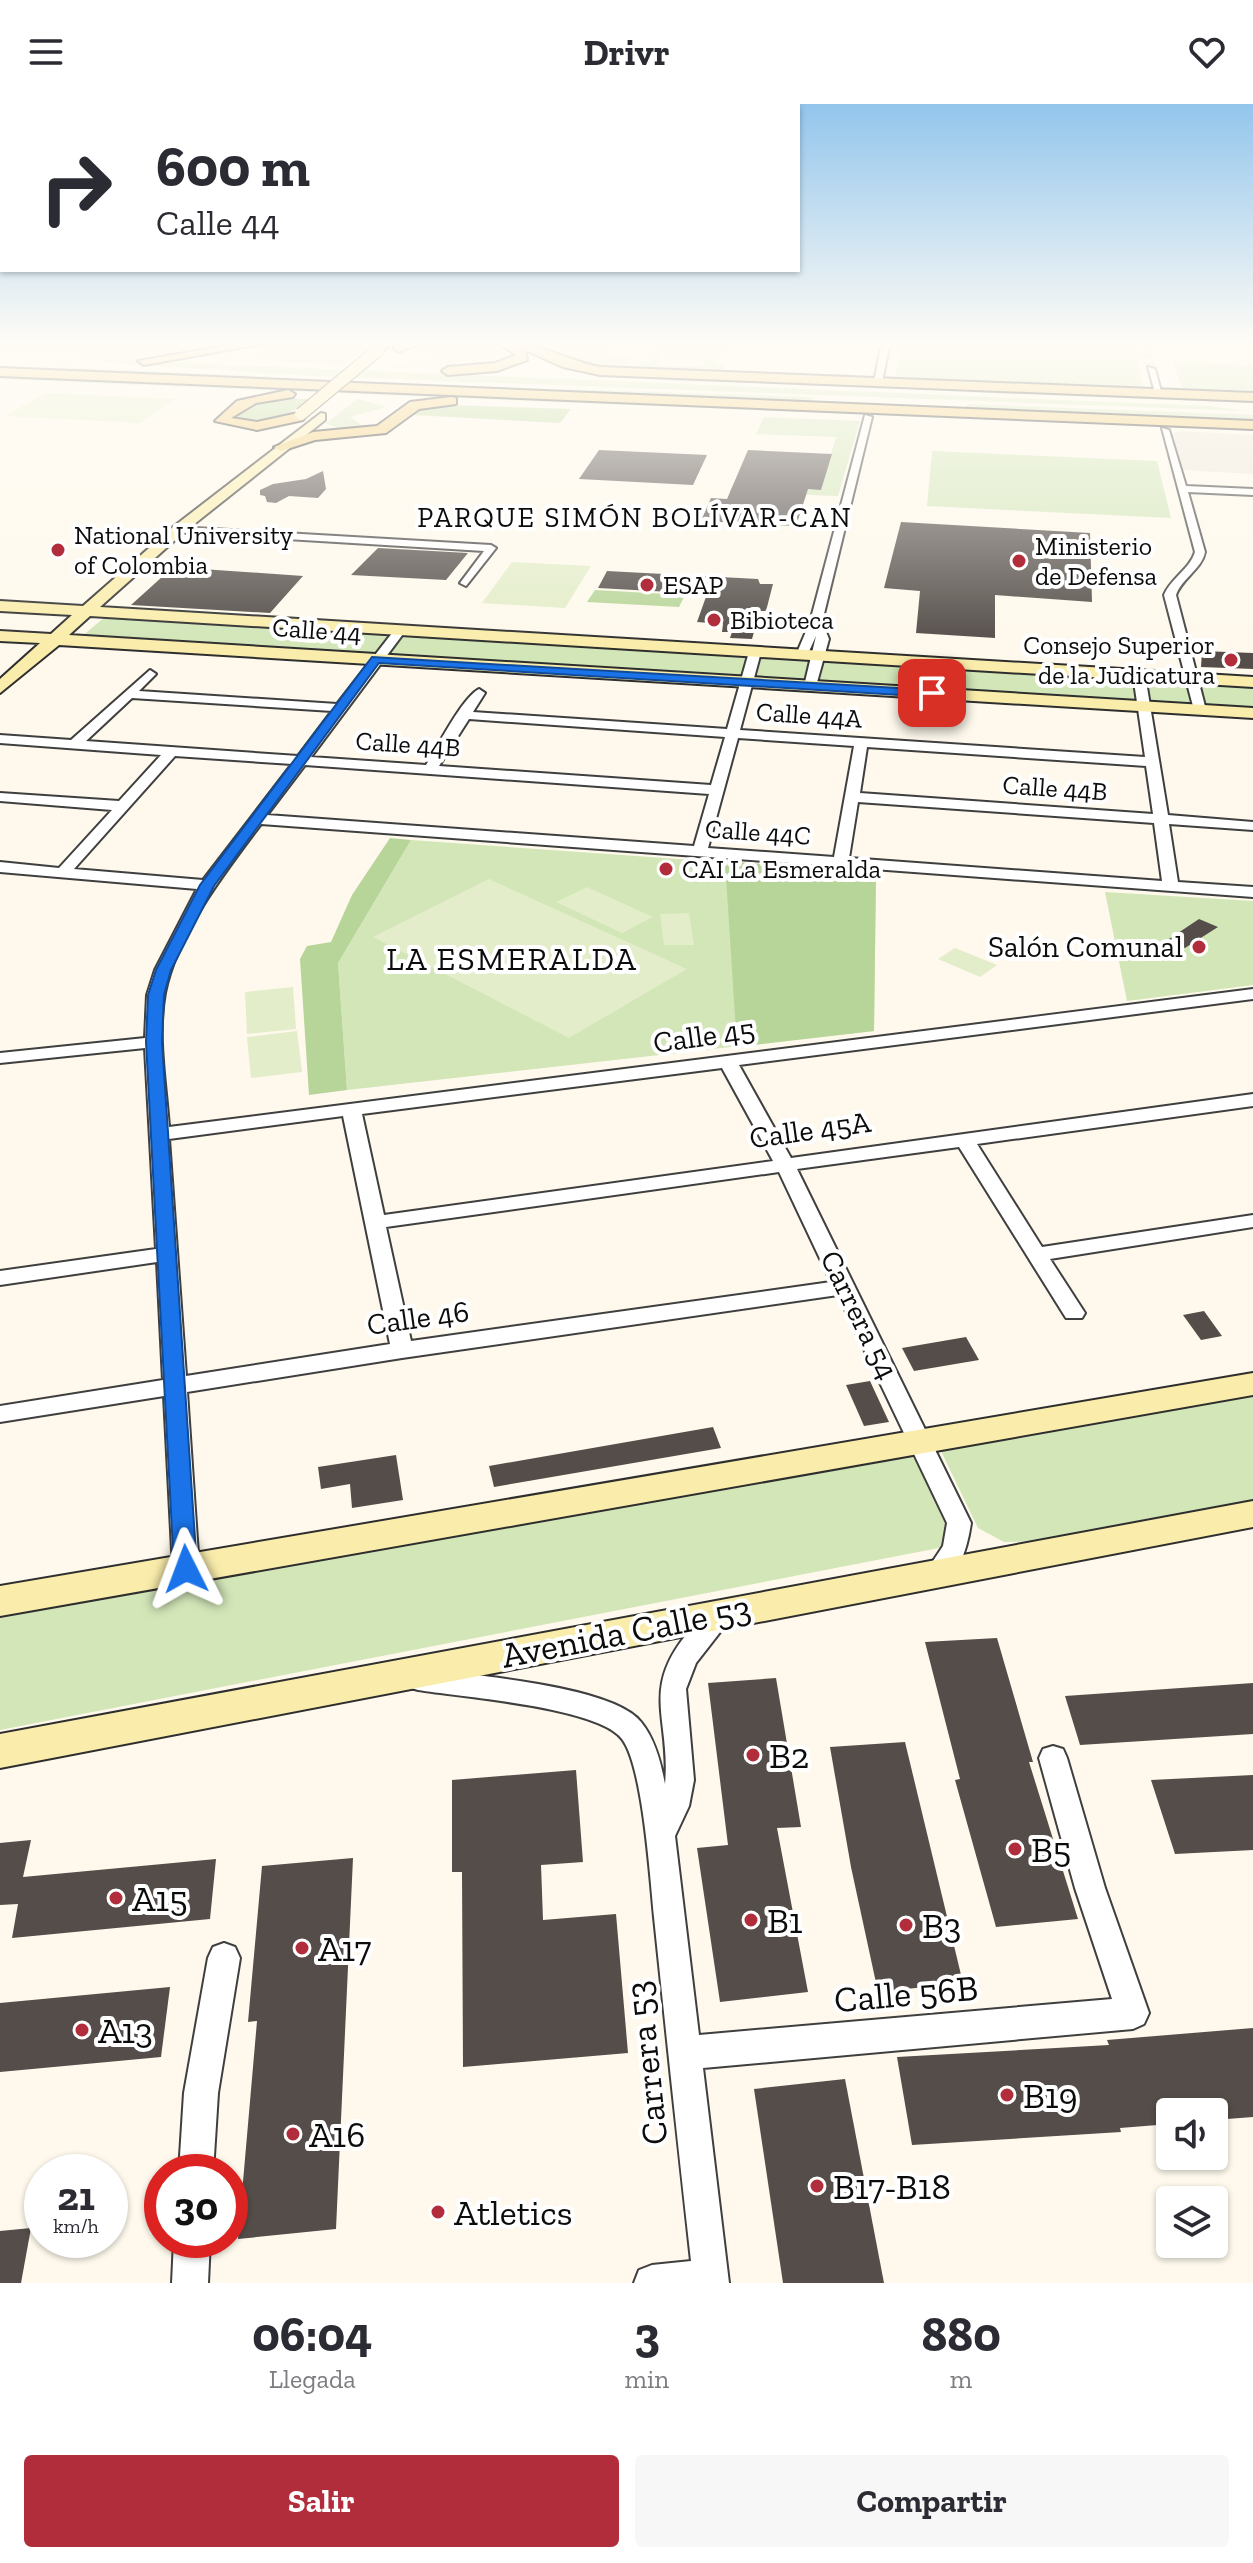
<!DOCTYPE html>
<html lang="es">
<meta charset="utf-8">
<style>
body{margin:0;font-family:"Zilla Slab",serif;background:#f7f7f7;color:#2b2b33;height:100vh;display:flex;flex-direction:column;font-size:30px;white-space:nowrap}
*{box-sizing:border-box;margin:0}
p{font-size:26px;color:#7c7c81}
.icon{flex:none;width:44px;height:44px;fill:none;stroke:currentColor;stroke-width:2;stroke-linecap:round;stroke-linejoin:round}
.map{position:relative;height:2179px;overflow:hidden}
.details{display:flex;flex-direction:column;background:#fff;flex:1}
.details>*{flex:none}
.hud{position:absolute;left:0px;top:0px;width:800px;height:168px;box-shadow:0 2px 6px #0004;background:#fff;color:#2b2b33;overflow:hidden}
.controls{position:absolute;left:1156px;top:1994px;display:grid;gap:16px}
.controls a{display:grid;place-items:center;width:72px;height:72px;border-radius:8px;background:#fff;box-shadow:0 2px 6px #0004;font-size:40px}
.speed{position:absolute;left:24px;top:2050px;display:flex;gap:16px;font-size:40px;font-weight:700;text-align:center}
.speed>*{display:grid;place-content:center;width:104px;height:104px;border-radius:50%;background:#fff;box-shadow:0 2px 6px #0004;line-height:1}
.speed small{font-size:20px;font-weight:400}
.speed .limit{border:12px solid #d22;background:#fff;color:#111}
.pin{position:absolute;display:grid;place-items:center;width:68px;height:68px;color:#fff;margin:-34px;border-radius:16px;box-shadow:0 4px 12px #0006}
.me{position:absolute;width:88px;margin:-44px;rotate:357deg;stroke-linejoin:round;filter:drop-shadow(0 0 6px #0008)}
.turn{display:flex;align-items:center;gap:28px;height:168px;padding:0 24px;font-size:36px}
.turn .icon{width:104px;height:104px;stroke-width:2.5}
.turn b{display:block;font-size:56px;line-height:68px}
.eta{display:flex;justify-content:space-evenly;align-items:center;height:136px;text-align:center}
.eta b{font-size:48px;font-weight:700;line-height:56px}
.cta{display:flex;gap:16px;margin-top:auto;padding:16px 24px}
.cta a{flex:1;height:92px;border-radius:8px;background:#b22d3b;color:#fff;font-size:32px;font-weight:700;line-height:92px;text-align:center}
.cta a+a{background:#f7f7f7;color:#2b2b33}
header{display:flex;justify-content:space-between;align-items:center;height:104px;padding:0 24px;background:#fff;font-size:36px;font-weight:700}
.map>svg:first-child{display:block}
</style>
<header><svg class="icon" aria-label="menu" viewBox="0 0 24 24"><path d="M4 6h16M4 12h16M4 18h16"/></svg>Drivr<svg class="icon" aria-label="heart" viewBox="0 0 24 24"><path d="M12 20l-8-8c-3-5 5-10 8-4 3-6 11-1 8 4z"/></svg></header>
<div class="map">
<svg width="1253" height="2179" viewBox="0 0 1253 2179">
<rect width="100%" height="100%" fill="#fef9ec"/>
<g fill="#d2e6b8">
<path d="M66,238H243L145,252L0,247V240Z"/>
<path d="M293,238H366L369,239L344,261L277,257L258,249L271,241Z"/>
<path d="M525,238H611L603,250L632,253L625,261L601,263L567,257Z"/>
<path d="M901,238H1131L1144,284L895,274Z"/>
<path d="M658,247H665L656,262L701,263L707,253L704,249L721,250L716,259L725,260L721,268L637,264L641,257H650Z"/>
<path d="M90,255L1209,302L1246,307L312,272L132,261Z"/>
<path d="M1173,258L1253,261V287L1182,284Z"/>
<path d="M62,263L326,275L51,266Z"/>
<path d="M588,267L995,284L922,285L679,277L580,269Z"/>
<path d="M0,270L1122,317L994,316L89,279L0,275Z"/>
<path d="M503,283L812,293L811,298Z"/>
<path d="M1039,286L1253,294V299L958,288Z"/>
<path d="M358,295L386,303L350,313L362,321L373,320C358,324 340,328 326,319Z"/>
<path d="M967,300L1253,311V318L966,305Z"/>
<path d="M764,313L860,317L838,392L729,388L733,381L821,385L836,333L756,330Z"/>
<path d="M932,347L1157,357L1171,414L927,402Z"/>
<path d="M106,512L1253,581V605L80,534Z"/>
<path d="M411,736L876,769L874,927L347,986L338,859Z"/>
<path d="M1105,788L1253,797V881L1127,897Z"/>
<path d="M1253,1290V1398L1042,1437L1004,1438L978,1424L940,1345Z"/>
<path d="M914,1352L948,1425L944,1443L0,1626V1511Z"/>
</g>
<g fill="#b7d598">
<path d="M267,294L309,295C280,319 271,319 234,319L229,312Z"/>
<path d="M450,301L571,305L560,319L413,311L421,304Z"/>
<path d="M595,486L685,491L679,503L587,498Z"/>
<path d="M390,734L411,736L338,859L347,986L309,991L300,855L307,842L331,838L352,791Z"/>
<path d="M725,757L876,769L874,927L737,943Z"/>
</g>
<g fill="#e3edc9">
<path d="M46,289L176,295L140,319L5,312Z"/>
<path d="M512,458L591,462L565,504L482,499Z"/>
<path d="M489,775L687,865L569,934L373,833Z"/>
<path d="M587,783L653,813L622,829L556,798Z"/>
<path d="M689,809L694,841H664L660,810Z"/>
<path d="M955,844L997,861L980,873L938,855Z"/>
<path d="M293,883L296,925L247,930L245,888Z"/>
<path d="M297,927L302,968L251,974L247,933Z"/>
</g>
<g fill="#ede7dc">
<path d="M441,238L482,241L485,238H481H488L502,243L489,252L453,259L459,263L448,265L391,264L395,259L446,253L423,246Z"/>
<path d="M658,238H731L725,249H705V252L662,250L664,247H652Z"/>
<path d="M1180,327L1253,331V370L1183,366L1170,330Z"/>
</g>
<g fill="#544d49">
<path d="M599,346L707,351L693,381L579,375Z"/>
<path d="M748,346L832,350L821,386L808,385L796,422L701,417L711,394L727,395Z"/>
<path d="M323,367L326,385L318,394L289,392L276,399L267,398L265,392L260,391V386L273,380L306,375Z"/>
<path d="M901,418L1090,429L1092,498L995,491V534L916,529L920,487L884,484Z"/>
<path d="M378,444L468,449L446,476L351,471Z"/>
<path d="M173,463L303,472L270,509L131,501Z"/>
<path d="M607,467L758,475L760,480H773L766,507H760L752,535L730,534L732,528H722L723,520L697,518L707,490L598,484Z"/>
<path d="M1202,547L1253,549V565L1201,563Z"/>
<path d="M1199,815L1218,823L1185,844L1166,837Z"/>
<path d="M1204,1207L1222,1232L1201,1236L1183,1211Z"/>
<path d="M966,1233L979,1256L914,1267L902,1244Z"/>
<path d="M870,1277L889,1318L864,1322L846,1281Z"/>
<path d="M713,1323L721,1344L494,1383L489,1362Z"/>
<path d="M396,1351L403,1396L352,1404L350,1380L321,1385L318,1363Z"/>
<path d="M997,1534L1033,1658H1029L1078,1815L996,1823L955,1676L960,1675L925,1538Z"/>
<path d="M776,1574L801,1723L777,1724L808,1888L720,1898L697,1744L728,1741L708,1579Z"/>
<path d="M1253,1579V1630L1080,1641L1065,1592Z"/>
<path d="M905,1638L963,1879L878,1888L851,1763L830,1643Z"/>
<path d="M576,1666L583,1758L541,1761L543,1816L616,1810L628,1949L463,1963L462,1768H452V1676Z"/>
<path d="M1253,1671V1746L1175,1750L1151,1676Z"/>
<path d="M31,1736L23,1773L216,1755L210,1815L12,1834L18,1800L0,1801V1739Z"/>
<path d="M353,1754L336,2125L238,2135L257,1917L248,1918L262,1762Z"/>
<path d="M170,1883L161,1953L0,1968V1899Z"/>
<path d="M1253,1924V2013L1214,2016V2008H1170V2020L1120,2024L1121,2028L912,2041L897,1953L1109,1941L1107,1936Z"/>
<path d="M845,1975L884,2179H783L754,1985Z"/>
<path d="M31,2124L21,2179H0V2127Z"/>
</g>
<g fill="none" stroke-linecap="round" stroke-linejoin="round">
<path stroke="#dad5ca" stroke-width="9" stroke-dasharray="9 4" stroke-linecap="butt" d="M1146,246L1151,265"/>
<defs>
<g id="street">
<path d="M882,238H890L882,278L878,280L874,278Z"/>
<path d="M1148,263L1155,265L1162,291L1155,289Z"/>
<path d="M865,311L872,313L822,518L829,535L816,582L810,586L804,582L816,532L806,554L796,551L810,518Z"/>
<path d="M1162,324L1169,326L1186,382L1253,385V391L1188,388L1205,448C1202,465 1182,474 1176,491L1206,606L1200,610L1194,606L1164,491C1171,474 1190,465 1195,448Z"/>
<path d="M178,423L491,441L496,444L466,482L460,479L484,447L174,428Z"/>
<path d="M400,522L406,526L311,653L426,661C438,642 462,594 479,585L485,589L473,608L727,625L749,548L755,544L761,548L740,626L1145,653L1133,571L1139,567L1145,571L1168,711L1253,718V726L1169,720L1178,778L1253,783V793L261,720C226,766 176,831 165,889C157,932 166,980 169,1023L1253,885V895L739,961L791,1054L1253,990V1002L977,1040L1042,1143L1253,1111V1123L1050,1155L1085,1209L1082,1214H1066L959,1043L797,1065L971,1419C968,1440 958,1486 929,1476L925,1469L943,1442L947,1419L838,1191L402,1254L187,1288L199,1465L195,1472L186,1475L177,1472L173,1465L164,1292L0,1318V1302L163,1276L157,1158L0,1181V1167L156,1145L145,944L0,959V949L145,934L147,891L155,866L197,785L0,768V758L59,764L112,706L0,697V689L119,697L161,651L0,639V631L71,636L150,566L156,570L139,587L337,600L396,524ZM132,594L332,607L298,652L86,637ZM469,615L725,633L711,681L439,662ZM738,634L854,642L834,753L708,744ZM867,643L1146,662L1153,710L860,689ZM175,652L292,660L203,776L74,765ZM305,661L709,690L694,742L267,711ZM858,698L1154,719L1162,777L849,754ZM722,964L773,1057L384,1111L362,1010ZM343,1012L390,1240L186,1272L169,1035ZM779,1068L831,1178L411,1237L386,1123Z"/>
<path d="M722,1498L731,1502L735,1509L696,1559L686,1585L694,1676L689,1702L675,1732L699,1931L1112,1895L1075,1784L1039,1654L1043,1645L1053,1642L1063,1645L1067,1654L1105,1784L1149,1909L1144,1920L1133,1925L703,1964L729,2179H634L639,2166L652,2161L691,2157C678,2042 666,1928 654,1813C650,1774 643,1662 622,1635C598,1603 461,1593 418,1586L408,1583L404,1575L408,1567L418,1564C467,1571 612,1581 641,1618C655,1635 661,1659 665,1680C671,1614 639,1586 690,1526C699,1515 708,1503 722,1498Z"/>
<path d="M224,1839L235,1843L240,1854L218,1989L213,2068H179L184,1989L208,1854L213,1843Z"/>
<path d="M174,2136H210L208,2179H172Z"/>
</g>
<g id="secondary">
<path d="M381,238H392L382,248H374Z"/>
<path d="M321,309L325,310V316L183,429L100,503L1253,573V583L90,512L69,531L1253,604V614L59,541L0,589V575L40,539L0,537V527L51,530L72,511L0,507V497L83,502L173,423Z"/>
<path d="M1253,1269V1291L0,1512V1482Z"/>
<path d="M1253,1397V1423L0,1664V1630Z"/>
</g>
<g id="primary">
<path d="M246,238H272L144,261L138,257Z"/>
<path d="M407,238H424L399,248L393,244Z"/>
<path d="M497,238C533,235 564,256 600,263L1253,289V297L600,271L563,263L525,246L527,256L497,267L448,271L442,267L448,263L495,259L516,251Z"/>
<path d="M0,264L1253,317V325L0,272Z"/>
<path d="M288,286L295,290L293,293L256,299L231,314L257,318L298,309L305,313L303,316L257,326L215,317L237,297Z"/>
<path d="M451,293L456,294V300L419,305L386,329L315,336L281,347L274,343L313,328L377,322L410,298Z"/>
</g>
</defs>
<use href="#street" stroke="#3f3f3f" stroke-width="4"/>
<use href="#secondary" stroke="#2e2e2e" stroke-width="4"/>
<use href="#primary" stroke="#1d1d1d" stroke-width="4"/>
<use href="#street" fill="#fff" fill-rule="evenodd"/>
<use href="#secondary" fill="#faedab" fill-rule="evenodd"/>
<use href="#primary" fill="#f0c86a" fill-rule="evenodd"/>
<defs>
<path id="secondary-bridge" d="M301,310L378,246"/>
</defs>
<use href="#secondary-bridge" stroke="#2e2e2e" stroke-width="14" stroke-linecap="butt"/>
<use href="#secondary-bridge" stroke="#faedab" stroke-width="12"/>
</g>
<linearGradient id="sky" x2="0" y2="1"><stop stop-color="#93c5ec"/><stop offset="0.44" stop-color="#fffcf6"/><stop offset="1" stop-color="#fffcf6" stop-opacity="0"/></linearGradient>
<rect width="1253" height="543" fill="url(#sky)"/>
<path fill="#1a73e8" stroke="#114b97" stroke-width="2" d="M372,553L932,586L937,589L932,593L379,559L214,782L171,866L164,891L162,938L197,1465L194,1471H178L174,1465L146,938L148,891L156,866L200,781Z"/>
<g fill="#b22d3b" stroke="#fff" stroke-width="3">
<circle cx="58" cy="446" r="8"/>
<circle cx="1019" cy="457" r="8"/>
<circle cx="647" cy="481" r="8"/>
<circle cx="714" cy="516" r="8"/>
<circle cx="1231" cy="556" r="8"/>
<circle cx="666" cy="765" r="8"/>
<circle cx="1199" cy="843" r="8"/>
<circle cx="753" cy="1651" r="8"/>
<circle cx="1015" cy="1745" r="8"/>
<circle cx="116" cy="1794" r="8"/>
<circle cx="751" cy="1816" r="8"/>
<circle cx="906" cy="1821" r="8"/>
<circle cx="302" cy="1844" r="8"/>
<circle cx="82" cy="1926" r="8"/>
<circle cx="1007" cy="1991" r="8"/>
<circle cx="293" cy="2030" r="8"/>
<circle cx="817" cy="2082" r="8"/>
<circle cx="438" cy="2108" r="8"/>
</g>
<g text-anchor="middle" stroke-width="8" stroke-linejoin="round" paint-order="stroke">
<g font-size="26" fill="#0c0c0c" stroke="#fff" text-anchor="start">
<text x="74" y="440">National University<tspan x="74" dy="30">of Colombia</tspan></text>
<text x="1035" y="451">Ministerio<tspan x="1035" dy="30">de Defensa</tspan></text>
<text x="663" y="490">ESAP</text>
<text x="730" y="525">Bibioteca</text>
<text x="1215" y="550" text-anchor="end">Consejo Superior<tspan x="1215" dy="30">de la Judicatura</tspan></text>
<text x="682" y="774">CAI La Esmeralda</text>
</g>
<g font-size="26" fill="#0c0c0c" stroke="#fff">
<text transform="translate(317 526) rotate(4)" y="9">Calle 44</text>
<text transform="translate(809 611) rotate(4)" y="9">Calle 44A</text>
<text transform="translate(408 640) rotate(4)" y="9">Calle 44B</text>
<text transform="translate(1055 684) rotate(4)" y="9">Calle 44B</text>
<text transform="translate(758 728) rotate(4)" y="9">Calle 44C</text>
</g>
<g font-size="28" letter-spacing="2" fill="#0c0c0c" stroke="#fff">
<text x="635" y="423">PARQUE SIMÓN BOLÍVAR-CAN</text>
</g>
<g font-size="30" fill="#0c0c0c" stroke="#fff" text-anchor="end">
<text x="1183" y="853">Salón Comunal</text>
</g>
<g font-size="30" fill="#0c0c0c" stroke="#fff">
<text transform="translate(704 932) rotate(-8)" y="10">Calle 45</text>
<text transform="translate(810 1026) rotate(-8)" y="10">Calle 45A</text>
<text transform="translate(859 1211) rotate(64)" y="10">Carrera 54</text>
<text transform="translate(418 1214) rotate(-8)" y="10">Calle 46</text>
</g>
<g font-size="32" letter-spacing="2" fill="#0c0c0c" stroke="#fff">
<text x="512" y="866">LA ESMERALDA</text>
</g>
<g font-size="36" fill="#0c0c0c" stroke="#fff">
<text transform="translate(626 1527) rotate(-11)" y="13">Avenida Calle 53</text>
<text transform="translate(906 1889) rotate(-5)" y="13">Calle 56B</text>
<text transform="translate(646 1959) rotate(-96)" y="13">Carrera 53</text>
</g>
<g font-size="36" fill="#0c0c0c" stroke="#fff" text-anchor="start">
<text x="769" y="1664">B2</text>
<text x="1031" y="1758">B5</text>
<text x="132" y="1807">A15</text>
<text x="767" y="1829">B1</text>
<text x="922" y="1834">B3</text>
<text x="318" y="1857">A17</text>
<text x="98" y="1939">A13</text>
<text x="1023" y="2004">B19</text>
<text x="309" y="2043">A16</text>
<text x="833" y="2095">B17-B18</text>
<text x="454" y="2121">Atletics</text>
</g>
</g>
</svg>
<div class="controls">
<a><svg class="icon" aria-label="sound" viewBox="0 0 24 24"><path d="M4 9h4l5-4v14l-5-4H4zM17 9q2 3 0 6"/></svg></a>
<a><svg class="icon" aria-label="layers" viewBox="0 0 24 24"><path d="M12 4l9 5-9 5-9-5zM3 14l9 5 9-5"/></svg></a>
</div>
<div class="speed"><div>21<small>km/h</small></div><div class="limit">30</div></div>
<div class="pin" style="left:932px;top:589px;background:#d93025"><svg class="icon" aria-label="arrive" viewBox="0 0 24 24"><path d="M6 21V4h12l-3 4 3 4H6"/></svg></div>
<svg class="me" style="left:186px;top:1465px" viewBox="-20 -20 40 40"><path d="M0-17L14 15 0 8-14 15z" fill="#1a73e8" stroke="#fff" stroke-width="4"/></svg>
<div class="hud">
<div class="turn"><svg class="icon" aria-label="right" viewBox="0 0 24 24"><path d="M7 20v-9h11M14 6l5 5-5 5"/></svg><div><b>600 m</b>Calle 44</div></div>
</div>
</div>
<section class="details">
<div class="eta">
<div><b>06:04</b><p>Llegada</p></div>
<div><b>3</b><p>min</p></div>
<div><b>880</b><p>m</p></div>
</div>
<div class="cta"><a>Salir</a><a>Compartir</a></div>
</section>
